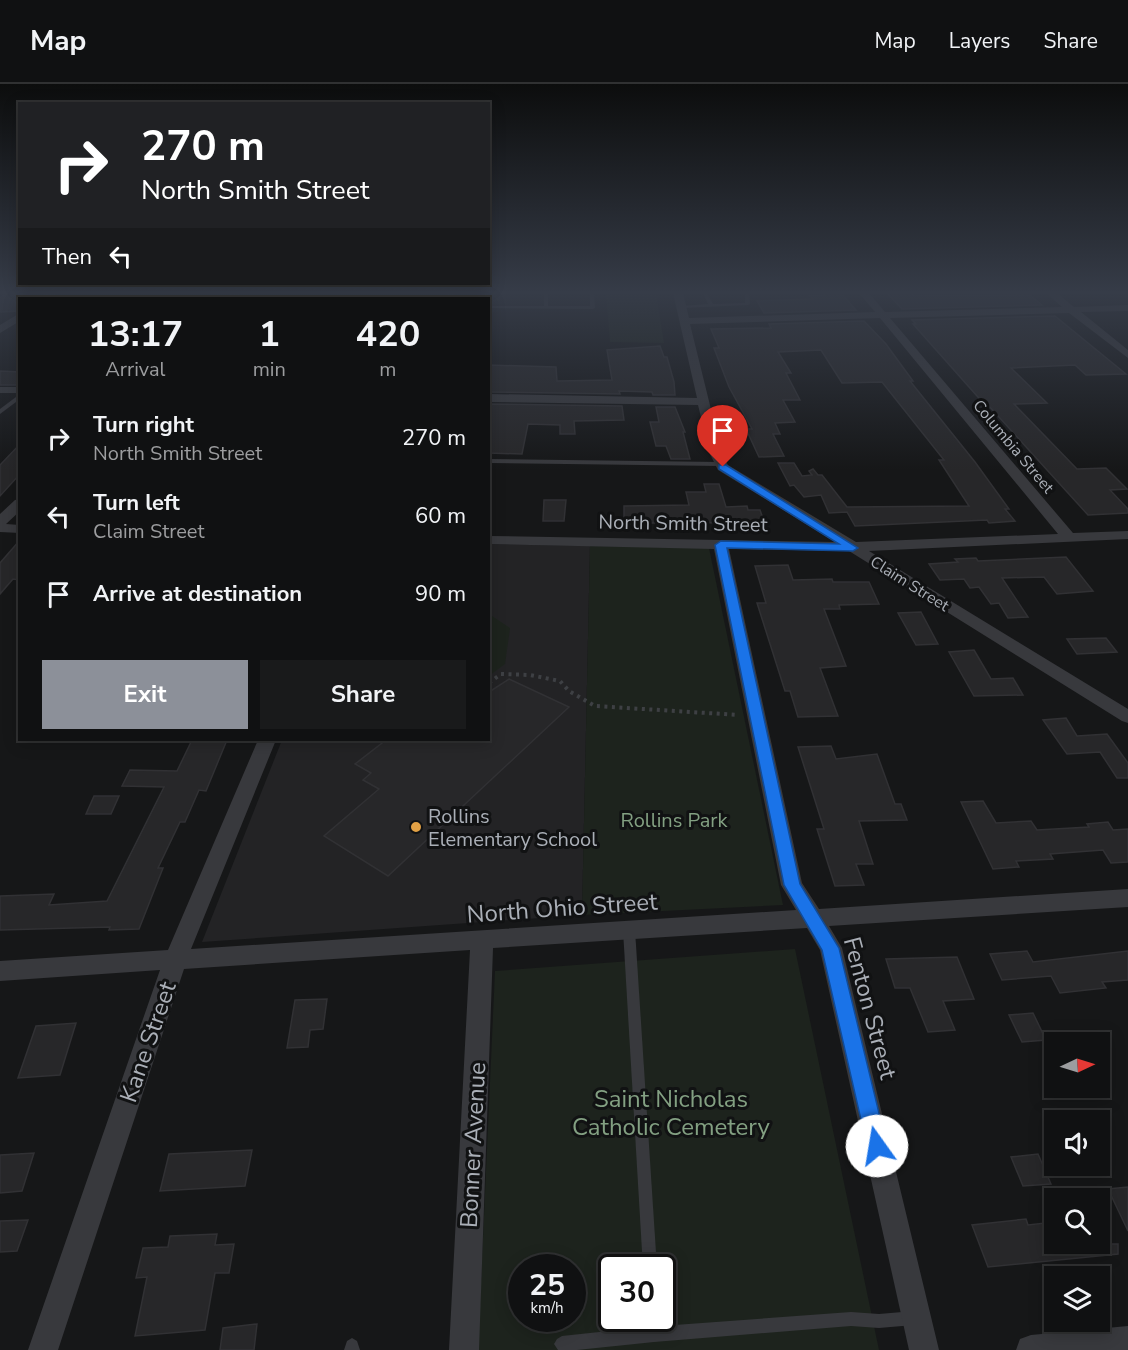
<!DOCTYPE html>
<style>
body{margin:0;font-family:"Nunito Sans",sans-serif;background:#191a1b;color:#f1f3f6;height:100vh;display:flex;flex-direction:column;font-size:22px;white-space:nowrap}
*{box-sizing:border-box;margin:0}
p{font-size:20px;color:#9c9d9f}
.icon{flex:none;width:33px;height:33px;fill:none;stroke:currentColor;stroke-width:2;stroke-linecap:round;stroke-linejoin:round}
.map{position:relative;flex:1;overflow:hidden}
.drawer{position:absolute;left:18px;top:213px;width:472px;height:444px;display:flex;flex-direction:column;background:#101112;border-radius:0px;box-shadow:0 3px 15px #0003,0 0 0 2px #303132}
.drawer>*{flex:none}
.guide{position:absolute;left:18px;top:18px;width:472px;height:183px;border-radius:0px;box-shadow:0 3px 15px #0003,0 0 0 2px #303132;background:#202124;color:#fff;overflow:hidden}
.needle{width:39px;rotate:86deg}
.tools{position:absolute;left:1044px;top:948px;display:grid;gap:12px}
.tools a{display:grid;place-items:center;width:66px;height:66px;border-radius:0px;background:#101112;box-shadow:0 3px 15px #0003,0 0 0 2px #303132;font-size:30px}
.speed{position:absolute;left:508px;top:1170px;display:flex;gap:12px;font-size:30px;font-weight:700;text-align:center}
.speed>*{display:grid;place-content:center;width:78px;height:78px;border-radius:50%;background:#101112;box-shadow:0 3px 15px #0003,0 0 0 2px #303132;line-height:1}
.speed small{font-size:15px;font-weight:400}
.speed .limit{border:3px solid #111;border-radius:9px;background:#fff;color:#111}
.pin{position:absolute;display:grid;place-items:center;width:51px;height:51px;color:#fff;margin:-62px -26px;border-radius:50% 50% 50% 0;rotate:-45deg;box-shadow:0 0 6px #0007}
.pin .icon{rotate:45deg}
.me{position:absolute;width:66px;margin:-33px;rotate:347deg;stroke-linejoin:round;filter:drop-shadow(0 0 4px #0008)}
.turn{display:flex;align-items:center;gap:21px;height:126px;padding:0 24px;font-size:27px}
.turn .icon{width:78px;height:78px;stroke-width:2.5}
.turn b{display:block;font-size:42px;line-height:51px}
.then{display:flex;align-items:center;height:57px;padding:0 24px;background:#0003;gap:12px;font-size:22px}
.eta{display:flex;justify-content:space-evenly;align-items:center;height:102px;text-align:center}
.eta b{font-size:36px;font-weight:700;line-height:42px}
.action{display:flex;gap:12px;margin-top:auto;padding:12px 24px}
.action a{flex:1;height:69px;border-radius:0px;background:#8c9099;color:#fff;font-size:24px;font-weight:700;line-height:69px;text-align:center}
.action a+a{background:#191a1b;color:#f1f3f6}
ul{padding:0;list-style:none}
li{display:flex;align-items:center;gap:18px;height:78px;padding:0 24px}
li div{flex:1}
li b{display:block;font-size:22px}
li em{font-style:normal}
header{display:flex;align-items:center;gap:36px;box-sizing:border-box;height:84px;padding:0 30px;background:#101112;border-bottom:2px solid #303132}
header strong{font-size:28px}
nav{display:flex;gap:33px;margin-inline-start:auto;font-size:21px}
.map>svg:first-child{display:block}
</style>
<header>
<strong>Map</strong>
<nav><a>Map</a><a>Layers</a><a>Share</a></nav>
</header>
<div class="map">
<svg width="1128" height="1266" viewBox="0 0 1128 1266">
<rect width="100%" height="100%" fill="#161718"/>
<path fill="#232325" d="M489,460L590,462L582,831L202,858L282,656H489Z"/>
<g fill="#1d231d" fill-rule="evenodd">
<path d="M606,209H656L664,259L610,258Z"/>
<path d="M590,462L709,464L783,821L582,831Z"/>
<path d="M492,532L510,544L505,580L489,592V533Z"/>
<path d="M795,865L879,1266H478L495,887ZM522,1184H573V1234H522ZM612,1184H663V1234H612Z"/>
</g>
<g fill="#272729" stroke="#313134" stroke-width="1.5">
<path d="M7,209H20V227L0,228V214Z"/>
<path d="M822,209H841L856,226L764,229L757,217L813,215L810,212L824,211Z"/>
<path d="M887,209H911L914,212L1030,211L1042,221L902,225Z"/>
<path d="M1055,232L1126,290L1086,291L1075,281L1011,284L1047,319L1014,320L1077,385L1106,384L1127,405L1110,406L1128,425V429L1088,431L988,321H985L913,240H916L912,236Z"/>
<path d="M864,237L886,260L913,297H910L975,378L1009,425H1005L1015,437L989,439L987,436L855,442L847,428L829,429L821,411L804,413L794,401L790,402L778,379H794L802,392L812,391L809,387L813,385L818,391H822L847,423L969,422L939,376H944L882,298L842,299L821,266L778,268L791,289H786L800,316H783L795,338L775,339L780,350H773L784,372L759,373L746,345H752L729,303L714,264H719L711,245L771,244L769,240Z"/>
<path d="M660,262L664,273H667L674,298L675,311H653L652,308L619,307L620,310L489,308V281L556,283L557,297L612,296L607,266Z"/>
<path d="M0,287L20,288V301H0Z"/>
<path d="M489,320L622,322L624,336L574,337L575,350H560V341L528,340L522,370L489,369Z"/>
<path d="M656,323H675L685,348H683L690,375H671L666,362H656L650,338H659Z"/>
<path d="M20,360V390L0,412V381Z"/>
<path d="M704,400H719L726,423L747,422L748,426H760L766,443H718L717,439L681,438L624,440V422L689,421L686,408H706Z"/>
<path d="M544,416H566L564,437H543Z"/>
<path d="M20,456V496L13,495L0,510V479Z"/>
<path d="M1066,473L1093,507L1057,510L1044,493L1002,494L1028,533L1008,534L999,519L991,520L979,503L970,504L964,495L940,496L929,480L958,478L955,475L976,474L978,477Z"/>
<path d="M788,481L793,496L832,495L833,498H869L879,520L839,521L840,525H824L846,582L820,584L838,632L798,633L790,607H785L757,519H766L755,482Z"/>
<path d="M921,528L938,560L916,561L898,529Z"/>
<path d="M1106,554L1117,568L1077,570L1067,555Z"/>
<path d="M974,566L991,595L1013,594L1023,611L974,612L949,568Z"/>
<path d="M509,595L569,623L388,792L324,752L379,705L363,696L371,689L355,680L386,656H489V608Z"/>
<path d="M1066,634L1077,652L1107,650L1128,679V694H1117L1100,668L1067,670L1043,636Z"/>
<path d="M192,656H227L206,707L199,706L185,738H180L158,784H163L139,845L109,846L110,843L0,846V812L54,810L49,821L107,817L164,703L122,702L130,686L177,687Z"/>
<path d="M831,662L836,675L877,670L895,720H901L907,736L859,737L873,780H856L864,801L835,802L817,745H824L798,663Z"/>
<path d="M94,712H119L111,730H86Z"/>
<path d="M983,717L996,739L1031,737L1037,746L1089,743L1087,740L1108,738L1113,746L1128,745V778L1111,779L1103,766L1050,770L1053,775L1016,777L1019,783L993,785L961,718Z"/>
<path d="M1027,867L1033,878L1128,867V896L1102,898L1106,904L1060,909L1051,892L1002,896L990,870Z"/>
<path d="M957,873L974,915L943,917L955,946L928,948L910,904H895L886,875Z"/>
<path d="M327,915L323,945L310,946L308,963L287,964L295,916Z"/>
<path d="M1033,929L1046,956L1022,958L1009,931Z"/>
<path d="M76,939L60,991L18,994L36,942Z"/>
<path d="M252,1066L245,1102L160,1107L169,1070Z"/>
<path d="M34,1069L22,1107L0,1109V1071Z"/>
<path d="M1038,1070L1051,1100L1023,1102L1011,1073Z"/>
<path d="M1128,1103V1147L1108,1105Z"/>
<path d="M1026,1135L1028,1141L1054,1138V1160H1118V1170L988,1183L972,1141Z"/>
<path d="M28,1136L17,1167L0,1168V1137Z"/>
<path d="M217,1150L215,1161L234,1160L229,1189H215L205,1246L135,1252L147,1193L136,1194L143,1164L168,1163L170,1152Z"/>
<path d="M257,1240L254,1266H220L223,1244Z"/>
</g>
<g fill="none" stroke-linecap="round" stroke-linejoin="round">
<path stroke="#3e4044" stroke-width="4" stroke-dasharray="3 4.5" stroke-linecap="butt" d="M489,599L501,590L530,591L560,597L569,607L595,622L739,631"/>
<g fill="#38393d" fill-rule="evenodd">
<path d="M544,209H548V222H590V209H594L595,224L593,225L489,224V222H544Z"/>
<path d="M703,209H707L713,220L745,219V209H749L750,220L748,221L681,224L679,223L681,222L708,220Z"/>
<path d="M20,310V315L0,330V325Z"/>
<path d="M489,375L720,378L723,380L720,382L489,379Z"/>
<path d="M629,841L633,843L635,846L657,1184H643L623,846L625,843Z"/>
<path d="M914,1227L919,1229L921,1234L919,1239L914,1241L879,1244L851,1242L654,1258L577,1266H558L554,1260L557,1255L562,1252L646,1243V1234H661V1242L851,1228L879,1230Z"/>
<path d="M352,1254L357,1257L360,1266H344L347,1257Z"/>
</g>
<g fill="#38393d" fill-rule="evenodd">
<path d="M45,209H57L50,214H39Z"/>
<path d="M230,209H241L235,214H225Z"/>
<path d="M446,209H456L454,214H444Z"/>
<path d="M673,209H683L689,234L875,228L859,209H869L885,228L1062,223L1046,209H1057L1074,223L1128,221V227L1081,228L1128,266V274L1069,229L890,234L1073,449L1128,447V455L869,467L1128,625V639L1122,637L849,467L729,465L802,799L819,825L1128,805V823L829,842L842,864L939,1266H909L820,866L807,844L493,864L479,1266H449L470,866L184,885L58,1266H28L160,886L0,897V877L168,866L258,656H276L191,865L796,826L781,801L714,465L489,460V452L835,458L718,386L710,370L698,321L489,318V310L697,314ZM880,234L1058,450L856,458L728,381L722,370L690,240Z"/>
<path d="M20,229V237L0,249V241Z"/>
<rect x="0" y="303" width="20" height="6"/>
<path d="M20,415V427L6,440L20,441V449L0,448V430L15,416Z"/>
<path d="M1128,1242V1266H1016L1020,1255L1031,1251Z"/>
</g>
</g>
<linearGradient id="sky" x2="0" y2="1"><stop stop-color="#0c0d0d"/><stop offset="0.54" stop-color="#363c48"/><stop offset="1" stop-color="#363c48" stop-opacity="0"/></linearGradient>
<rect width="1128" height="386" fill="url(#sky)"/>
<path fill="#1a73e8" stroke="#114b97" stroke-width="1.5" d="M719,381H726L858,464L853,467L727,464L800,800L839,864L887,1062L884,1069L877,1072L870,1069L867,1062L822,866L784,801L715,461L721,457L839,460L719,385Z"/>
<circle fill="#e2a145" stroke="#111213" stroke-width="2" cx="416" cy="743" r="6"/>
<g text-anchor="middle" stroke-width="6" stroke-linejoin="round" paint-order="stroke">
<g font-size="16" fill="#aaafb7" stroke="#111213">
<text transform="translate(1014 362) rotate(50)" y="6">Columbia Street</text>
<text transform="translate(910 499) rotate(32)" y="6">Claim Street</text>
</g>
<g font-size="20" fill="#aaafb7" stroke="#111213">
<text transform="translate(683 439) rotate(1)" y="7">North Smith Street</text>
</g>
<g font-size="20" fill="#aaafb7" stroke="#111213" text-anchor="start">
<text x="428" y="739">Rollins<tspan x="428" dy="23">Elementary School</tspan></text>
</g>
<g font-size="20" fill="#83a082" stroke="#111213">
<text x="674" y="743">Rollins Park</text>
</g>
<g font-size="24" fill="#aaafb7" stroke="#111213">
<text transform="translate(562 824) rotate(-4)" y="8">North Ohio Street</text>
<text transform="translate(870 924) rotate(75)" y="8">Fenton Street</text>
<text transform="translate(148 958) rotate(-71)" y="8">Kane Street</text>
<text transform="translate(473 1061) rotate(-87)" y="8">Bonner Avenue</text>
</g>
<g font-size="24" fill="#83a082" stroke="#111213">
<text x="671" y="1023">Saint Nicholas<tspan x="671" dy="28">Catholic Cemetery</tspan></text>
</g>
</g>
</svg>
<div class="tools">
<a><svg class="needle" viewBox="-14 -14 28 28"><path d="M0-13l5 13h-10z" fill="#e53935"/><path d="M0 13l5-13h-10z" fill="#9c9d9f"/></svg></a>
<a><svg class="icon" aria-label="sound" viewBox="0 0 24 24"><path d="M4 9h4l5-4v14l-5-4H4zM17 9q2 3 0 6"/></svg></a>
<a><svg class="icon" aria-label="search" viewBox="0 0 24 24"><circle cx="10" cy="10" r="6"/><path d="M15 15l6 6"/></svg></a>
<a><svg class="icon" aria-label="layers" viewBox="0 0 24 24"><path d="M12 4l9 5-9 5-9-5zM3 14l9 5 9-5"/></svg></a>
</div>
<div class="speed"><div>25<small>km/h</small></div><div class="limit">30</div></div>
<div class="pin" style="left:723px;top:383px;background:#d93025"><svg class="icon" aria-label="arrive" viewBox="0 0 24 24"><path d="M6 21V4h12l-3 4 3 4H6"/></svg></div>
<svg class="me" style="left:877px;top:1062px" viewBox="-20 -20 40 40"><circle r="19" fill="#fff"/><path d="M0-13L10 11 0 6-10 11z" fill="#1a73e8"/></svg>
<div class="guide">
<div class="turn"><svg class="icon" aria-label="right" viewBox="0 0 24 24"><path d="M7 20v-9h11M14 6l5 5-5 5"/></svg><div><b>270 m</b>North Smith Street</div></div>
<div class="then">Then<svg class="icon" aria-label="left" viewBox="0 0 24 24"><path d="M17 20v-9H6M10 6l-5 5 5 5"/></svg></div>
</div>
<section class="drawer">
<div class="eta">
<div><b>13:17</b><p>Arrival</p></div>
<div><b>1</b><p>min</p></div>
<div><b>420</b><p>m</p></div>
</div>
<ul>
<li><svg class="icon" aria-label="right" viewBox="0 0 24 24"><path d="M7 20v-9h11M14 6l5 5-5 5"/></svg><div><b>Turn right</b><p>North Smith Street</p></div><em>270 m</em></li>
<li><svg class="icon" aria-label="left" viewBox="0 0 24 24"><path d="M17 20v-9H6M10 6l-5 5 5 5"/></svg><div><b>Turn left</b><p>Claim Street</p></div><em>60 m</em></li>
<li><svg class="icon" aria-label="arrive" viewBox="0 0 24 24"><path d="M6 21V4h12l-3 4 3 4H6"/></svg><div><b>Arrive at destination</b></div><em>90 m</em></li>
</ul>
<div class="action"><a>Exit</a><a>Share</a></div>
</section>
</div>
